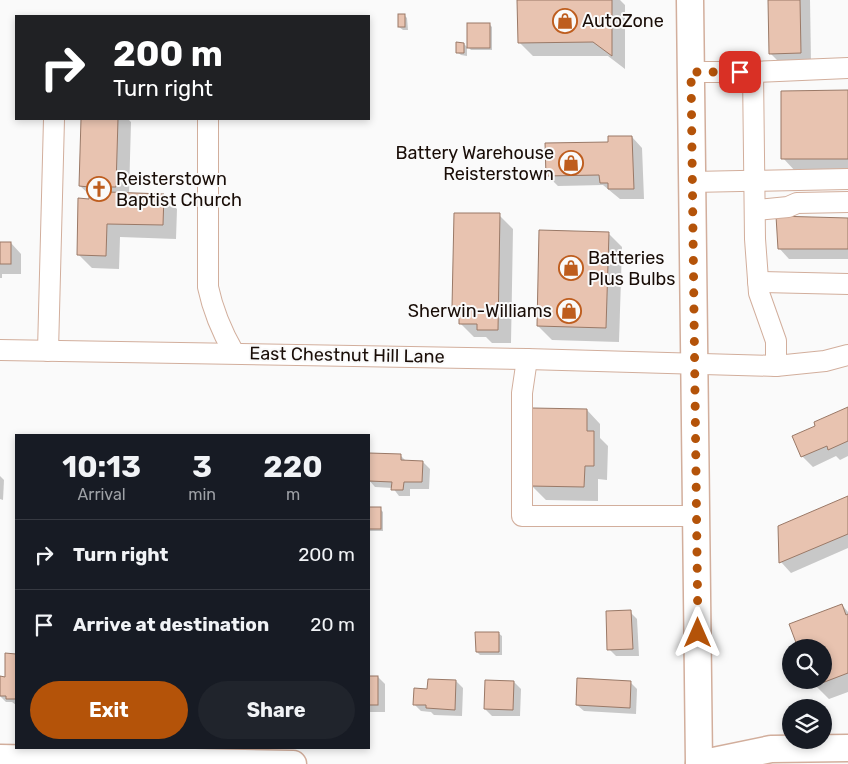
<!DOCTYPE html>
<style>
body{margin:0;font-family:Rubik,sans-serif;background:#20242c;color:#f1f3f6;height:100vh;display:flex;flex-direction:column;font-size:19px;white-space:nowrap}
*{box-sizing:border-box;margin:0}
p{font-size:16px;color:#9ea1a6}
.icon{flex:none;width:28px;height:28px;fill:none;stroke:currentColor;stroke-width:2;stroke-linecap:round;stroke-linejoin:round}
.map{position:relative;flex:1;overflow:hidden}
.side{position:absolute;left:15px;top:434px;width:355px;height:315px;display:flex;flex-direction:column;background:#171b24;border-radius:0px;box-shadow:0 2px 8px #0003}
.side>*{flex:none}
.hud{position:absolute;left:15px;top:15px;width:355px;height:105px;border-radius:0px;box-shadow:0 2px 8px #0003;background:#202124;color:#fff;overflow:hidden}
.buttons{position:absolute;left:782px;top:639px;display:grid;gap:10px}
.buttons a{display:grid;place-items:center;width:50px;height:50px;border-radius:50%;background:#171b24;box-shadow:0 2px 8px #0003;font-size:25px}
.pin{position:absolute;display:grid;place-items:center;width:42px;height:42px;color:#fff;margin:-21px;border-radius:10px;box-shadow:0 2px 8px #0006}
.me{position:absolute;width:55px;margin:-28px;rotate:0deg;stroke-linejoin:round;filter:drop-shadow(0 0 4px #0008)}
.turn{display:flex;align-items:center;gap:18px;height:105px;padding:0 15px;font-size:22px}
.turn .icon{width:65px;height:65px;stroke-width:2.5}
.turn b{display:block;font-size:35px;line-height:42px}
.eta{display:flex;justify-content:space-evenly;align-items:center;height:85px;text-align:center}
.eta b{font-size:30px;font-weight:700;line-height:35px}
.action{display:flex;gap:10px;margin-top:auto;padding:10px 15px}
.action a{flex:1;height:58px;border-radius:30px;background:#b45309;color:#fff;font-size:20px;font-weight:700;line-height:58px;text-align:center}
.action a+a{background:#20242c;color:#f1f3f6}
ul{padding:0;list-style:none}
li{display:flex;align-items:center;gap:15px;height:70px;padding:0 15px;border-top:1px solid #363941}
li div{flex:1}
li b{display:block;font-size:19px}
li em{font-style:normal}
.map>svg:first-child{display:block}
</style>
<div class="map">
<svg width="848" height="764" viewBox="0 0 848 764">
<rect width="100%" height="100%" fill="#fafafa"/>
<g fill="#0003">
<path d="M519,0H620L625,5V69L608,56H533L519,42Z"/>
<path d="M770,0H810L811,63L781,64L770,53Z"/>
<path d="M404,15L407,18L408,30H403L399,27Z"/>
<path d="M489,24L492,27V50H471L468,47Z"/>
<path d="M464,44L467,47V56L461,55L457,52Z"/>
<path d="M848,92V172H796L783,158Z"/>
<path d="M82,119H128L131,122L129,194L163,195L177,209L176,239L120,237L119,269L92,268L78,254L90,200V195L80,186Z"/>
<path d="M632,137L642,148L644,199H620L603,185L558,186L547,175L609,143Z"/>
<path d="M499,215L513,229L511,343H492L486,337H474L460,323V313L453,306Z"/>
<path d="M848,219V259H789L779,248Z"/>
<path d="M608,233L622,247L619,342L552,340L538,326Z"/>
<path d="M0,242L11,243L21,254V274H2V278H0Z"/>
<path d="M848,409V456L840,460L836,456L813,467L802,456L817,427Z"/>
<path d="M587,410L600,424V438L608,446L607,480L598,479V501L546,500L532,486Z"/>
<path d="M370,454L400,455L406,461L423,462L430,469L429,489H410V496H399L393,488L375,487L369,480Z"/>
<path d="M0,476L4,480L3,500L0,499Z"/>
<path d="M848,498V548L791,573L781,562L779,527Z"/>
<path d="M369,509H380L383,512V531H369Z"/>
<path d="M842,605L848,612V692L829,699L815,685L813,680H824V648Z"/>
<path d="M630,612L637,619L639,656H616L609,649Z"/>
<path d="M498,633L502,636V655H480L477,652Z"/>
<path d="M6,655H16V705L12,702H6L0,696V678H6Z"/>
<path d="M369,677H378L385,684V712H369Z"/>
<path d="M456,681L463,688L462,716L434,715L431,712L421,711L414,704L428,690Z"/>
<path d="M514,682L521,689L520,716H492L485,709Z"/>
<path d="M630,682L637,689L636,714L584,711L577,705Z"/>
</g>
<g fill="#e8c3b0" stroke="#9a7967">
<path d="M517,0H612V56L593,42L518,43Z"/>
<path d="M768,0H800L801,53L769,54Z"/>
<rect x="398" y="14" width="7" height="13"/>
<rect x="467" y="23" width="23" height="25"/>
<path d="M456,42L464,43V53H456Z"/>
<path d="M848,90V159H781V91Z"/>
<path d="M81,119H118L116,187H108V192L164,194L163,225L107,224L106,256L77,255L78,198L89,199V187L79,186Z"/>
<path d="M608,136H632L634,189H608V183H600L599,175L546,176L545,143L608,142Z"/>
<path d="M454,213H500L498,330H477V324H459V307H452Z"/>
<path d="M776,216L848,218V249H778Z"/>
<path d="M539,230L609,232L606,328L537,326Z"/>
<rect x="0" y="242" width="11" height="22"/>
<path d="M848,407V441L828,450L827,446L801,457L792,436L815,426L814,422Z"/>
<path d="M532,408L587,409V431H594V466H585L584,487L530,486Z"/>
<path d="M369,453L401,454V460L423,461L422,482H404L403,490H391L392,482L369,481Z"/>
<path d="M848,496V534L779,563L778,526Z"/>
<rect x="369" y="507" width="12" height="22"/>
<path d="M842,604L846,615L848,614V673L814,686L811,680H824V648H798L789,624Z"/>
<path d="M631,610L633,649L607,650L606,611Z"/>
<path d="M475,632H499V652H476Z"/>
<path d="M5,653L16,654V699H6V696H0V676L5,677Z"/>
<rect x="369" y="676" width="9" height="29"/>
<path d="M577,678L631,681L630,708L576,705Z"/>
<path d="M428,679L456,680L455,710L426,708V705H413L414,688L427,689Z"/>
<path d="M485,680L514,681L513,710L484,709Z"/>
</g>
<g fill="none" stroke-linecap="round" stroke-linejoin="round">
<defs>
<g id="minor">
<path d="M691,72H753L848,68"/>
<path d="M753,72L755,239L759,293L776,341V366"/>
<path d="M208,119V287C213,311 222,332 234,353"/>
<path d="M692,182L848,179"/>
<path d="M756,210L788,207L797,203L848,202"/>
<path d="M758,282L848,284"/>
<path d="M0,350L527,359L776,366L825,361L848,355"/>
<path d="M48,351L54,119"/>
<path d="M527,359L522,393V516H696"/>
</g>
<g id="major">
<path d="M690,0L699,764"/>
<path d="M0,758L293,764"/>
<path d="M699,764L771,749L848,748"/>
</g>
</defs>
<use href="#minor" stroke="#d2ae9c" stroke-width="22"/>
<use href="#major" stroke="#d2ae9c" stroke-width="29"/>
<use href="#minor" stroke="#fff" stroke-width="20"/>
<use href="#major" stroke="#fff" stroke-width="26"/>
</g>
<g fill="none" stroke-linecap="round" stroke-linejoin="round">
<path stroke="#b45309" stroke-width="9" stroke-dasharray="0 16.2" d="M698,633L691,72H740"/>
</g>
<defs>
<symbol id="shop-ring" viewBox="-11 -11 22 22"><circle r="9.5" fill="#fafafa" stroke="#be5d1e" stroke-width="1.5"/><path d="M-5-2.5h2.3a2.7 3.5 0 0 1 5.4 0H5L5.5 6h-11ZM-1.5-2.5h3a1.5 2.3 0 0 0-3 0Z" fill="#be5d1e"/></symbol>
<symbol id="church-ring" viewBox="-11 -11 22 22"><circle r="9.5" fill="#fafafa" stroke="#be5d1e" stroke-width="1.5"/><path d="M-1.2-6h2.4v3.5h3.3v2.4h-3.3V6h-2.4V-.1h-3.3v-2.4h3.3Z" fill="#be5d1e"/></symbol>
</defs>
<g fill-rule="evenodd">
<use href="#shop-ring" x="551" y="7" width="28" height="28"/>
<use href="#shop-ring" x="557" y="149" width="28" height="28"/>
<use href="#church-ring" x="85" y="175" width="28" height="28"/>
<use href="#shop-ring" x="557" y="254" width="28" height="28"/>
<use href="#shop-ring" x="555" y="297" width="28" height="28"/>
</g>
<g text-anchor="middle" stroke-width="4" stroke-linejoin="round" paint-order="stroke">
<g font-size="18" fill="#190d07" stroke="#fafafa" text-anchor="start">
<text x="582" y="27">AutoZone</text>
<text x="554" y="159" text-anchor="end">Battery Warehouse<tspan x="554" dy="21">Reisterstown</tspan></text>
<text x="116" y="185">Reisterstown<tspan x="116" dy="21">Baptist Church</tspan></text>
<text x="588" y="264">Batteries<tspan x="588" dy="21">Plus Bulbs</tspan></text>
<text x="552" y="317" text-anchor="end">Sherwin-Williams</text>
</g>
<g font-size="18" fill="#190d07" stroke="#fafafa">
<text transform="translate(347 355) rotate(1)" y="6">East Chestnut Hill Lane</text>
</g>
</g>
</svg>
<div class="buttons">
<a><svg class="icon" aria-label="search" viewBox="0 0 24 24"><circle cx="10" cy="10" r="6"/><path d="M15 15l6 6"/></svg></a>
<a><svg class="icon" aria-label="layers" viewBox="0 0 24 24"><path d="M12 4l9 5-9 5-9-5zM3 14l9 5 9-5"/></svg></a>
</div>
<div class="pin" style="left:740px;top:72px;background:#d93025"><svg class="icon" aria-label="arrive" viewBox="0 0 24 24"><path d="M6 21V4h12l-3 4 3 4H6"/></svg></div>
<svg class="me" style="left:698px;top:633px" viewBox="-20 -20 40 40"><path d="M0-17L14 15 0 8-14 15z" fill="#b45309" stroke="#fff" stroke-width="4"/></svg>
<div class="hud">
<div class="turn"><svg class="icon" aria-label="right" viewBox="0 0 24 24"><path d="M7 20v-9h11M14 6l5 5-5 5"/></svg><div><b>200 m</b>Turn right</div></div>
</div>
<section class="side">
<div class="eta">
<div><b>10:13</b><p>Arrival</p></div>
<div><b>3</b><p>min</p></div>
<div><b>220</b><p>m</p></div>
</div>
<ul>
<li><svg class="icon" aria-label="right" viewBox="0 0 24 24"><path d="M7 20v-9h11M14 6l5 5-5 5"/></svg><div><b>Turn right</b></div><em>200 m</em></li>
<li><svg class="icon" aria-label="arrive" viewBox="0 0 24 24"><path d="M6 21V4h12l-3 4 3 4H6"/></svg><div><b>Arrive at destination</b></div><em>20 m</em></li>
</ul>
<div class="action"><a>Exit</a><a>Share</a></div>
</section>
</div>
